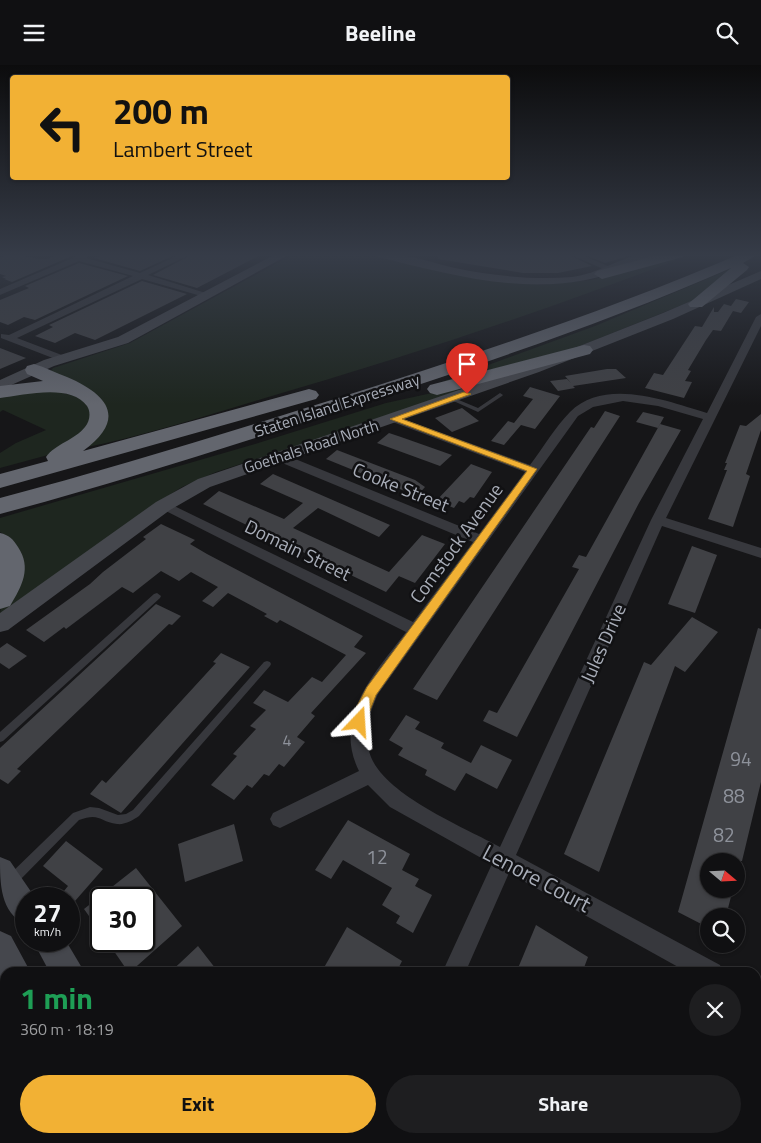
<!DOCTYPE html>
<meta charset="utf-8">
<style>
body{margin:0;font-family:"Titillium Web",sans-serif;background:#1e1e20;color:#f1f3f6;height:100vh;display:flex;flex-direction:column;font-size:19px;white-space:nowrap}
*{box-sizing:border-box;margin:0}
p{font-size:16px;color:#9c9d9f}
.icon{flex:none;width:28px;height:28px;fill:none;stroke:currentColor;stroke-width:2;stroke-linecap:round;stroke-linejoin:round}
.map{position:relative;flex:1;overflow:hidden}
.sheet{position:absolute;left:0px;top:902px;width:761px;height:176px;display:flex;flex-direction:column;background:#101012;border-radius:15px 15px 0 0;box-shadow:0 1px 4px #0004,0 0 0 1px #303032}
.sheet>*{flex:none}
.hud{position:absolute;left:10px;top:10px;width:500px;height:105px;border-radius:5px;box-shadow:0 1px 4px #0004,0 0 0 1px #303032;background:#f2b134;color:#111;overflow:hidden}
.needle{width:32px;rotate:109deg}
.tools{position:absolute;left:700px;top:788px;display:grid;gap:10px}
.tools a{display:grid;place-items:center;width:45px;height:45px;border-radius:50%;background:#101012;box-shadow:0 1px 4px #0004,0 0 0 1px #303032;font-size:25px}
.speed{position:absolute;left:15px;top:822px;display:flex;gap:10px;font-size:25px;font-weight:700;text-align:center}
.speed>*{display:grid;place-content:center;width:65px;height:65px;border-radius:50%;background:#101012;box-shadow:0 1px 4px #0004,0 0 0 1px #303032;line-height:1}
.speed small{font-size:12px;font-weight:400}
.speed .limit{border:2px solid #111;border-radius:8px;background:#fff;color:#111}
.pin{position:absolute;display:grid;place-items:center;width:42px;height:42px;color:#fff;margin:-51px -21px;border-radius:50% 50% 50% 0;rotate:-45deg;box-shadow:0 0 5px #0007}
.pin .icon{rotate:45deg}
.me{position:absolute;width:55px;margin:-28px;rotate:20deg;stroke-linejoin:round;filter:drop-shadow(0 0 4px #0008)}
.turn{display:flex;align-items:center;gap:18px;height:105px;padding:0 20px;font-size:22px}
.turn .icon{width:65px;height:65px;stroke-width:2.5}
.turn b{display:block;font-size:35px;line-height:42px}
.round{display:grid;place-items:center;flex:none;width:52px;height:52px;border-radius:26px;background:#1e1e20}
.overview{display:flex;align-items:center;justify-content:space-between;height:85px;padding:0 20px}
h1{font-size:30px;font-weight:700;line-height:38px;color:#1e9e55}
.cta{display:flex;gap:10px;margin-top:auto;padding:10px 20px}
.cta a{flex:1;height:58px;border-radius:30px;background:#f2b134;color:#111;font-size:20px;font-weight:700;line-height:58px;text-align:center}
.cta a+a{background:#1e1e20;color:#f1f3f6}
header{display:flex;justify-content:space-between;align-items:center;height:65px;padding:0 20px;background:#101012;font-size:22px;font-weight:700}
.map>svg:first-child{display:block}
</style>
<header><svg class="icon" aria-label="menu" viewBox="0 0 24 24"><path d="M4 6h16M4 12h16M4 18h16"/></svg>Beeline<svg class="icon" aria-label="search" viewBox="0 0 24 24"><circle cx="10" cy="10" r="6"/><path d="M15 15l6 6"/></svg></header>
<div class="map">
<svg width="761" height="1078" viewBox="0 0 761 1078">
<rect width="100%" height="100%" fill="#161618"/>
<g fill="#1e261f">
<path d="M294,189H373L483,213L541,220L591,215L688,189L672,197C538,248 402,293 265,333C205,351 144,371 82,383L104,353L50,307L53,303L130,278Z"/>
<path d="M733,203L697,234L575,283L439,318L595,261Z"/>
<path d="M478,318L389,351L216,407L182,422L152,441L0,549L10,473L0,467V453L255,379L386,338Z"/>
<path d="M46,324L80,332L92,347L86,366L48,390L0,403V388L16,378L46,365L3,345L0,347V331Z"/>
</g>
<g fill="#404145">
<path d="M14,189L39,194H47L60,189L74,190L12,217L4,214H6L2,212L6,211L0,209V192Z"/>
<path d="M105,189L115,190L177,189L140,206L94,193Z"/>
<path d="M193,189H262L197,223L153,210Z"/>
<path d="M438,189H567L592,201L558,208H523L438,194Z"/>
<path d="M583,189H625V192L605,198Z"/>
<path d="M79,198L128,211L35,255L24,252L8,260L0,257V235L29,223L25,221Z"/>
<path d="M142,216L187,229L95,275L75,268L55,278L35,271L53,262L49,260Z"/>
<path d="M736,234L749,237L741,248L733,246L721,266L713,265L706,275L688,305L691,306L685,316L692,317L684,333L645,323L654,308L663,310L695,261L702,262L714,242V247H718L724,239L731,241Z"/>
<path d="M0,283L26,293L0,304Z"/>
<path d="M607,304H616L626,313L573,321L575,323L558,326L550,316L567,314L571,318L565,311Z"/>
<path d="M530,322L560,331L535,364L521,360L504,380L491,376L508,356L514,358L533,334L523,331Z"/>
<path d="M462,343L479,356L452,367L435,353Z"/>
<path d="M605,346L620,351L437,635L413,624L591,362L594,363Z"/>
<path d="M643,347L664,352L658,363L636,357Z"/>
<path d="M761,349V365L746,409L750,411L733,462L708,454L727,405H724L727,398H725L740,360L746,361Z"/>
<path d="M660,359L681,365L639,438L517,672L483,656L489,645L497,648L579,504L572,502L579,490L586,492Z"/>
<path d="M389,368L401,372L452,390L440,401L377,378Z"/>
<path d="M337,385L415,415L425,422L417,431L326,394Z"/>
<path d="M471,399L492,407L474,433L470,432L464,438L459,436L454,443L436,436Z"/>
<path d="M273,409L390,460L379,472L318,443L293,463L389,507L422,470L445,479L415,518L394,509L399,511L386,527L203,439L219,426L284,454L303,438L260,419Z"/>
<path d="M161,459L195,475L190,479L207,489L363,571L354,582L366,588L311,648L315,651L297,672L305,677L284,702L279,699L269,711L264,709L252,723L247,720L234,735L211,720L237,691L233,689L256,664L250,661L266,645L253,638L264,625L288,637L312,612L322,617L346,590L280,555L277,558L264,551L267,549L228,528L213,542L202,536L218,522L191,507L179,516L161,506L133,528L122,522L66,564L64,562L44,577L26,565L90,519L103,507L146,474L143,472Z"/>
<path d="M692,481L717,490L695,548L668,539Z"/>
<path d="M156,539L181,551L172,560L169,559L17,704L21,706L8,719L0,714V683Z"/>
<path d="M692,552L718,567L685,607L675,601L599,807L564,789L644,597L651,600Z"/>
<path d="M758,563L761,564V717L742,796H709V824H733L726,851H709V863L678,847Z"/>
<path d="M7,578L27,591L9,604L0,598V583Z"/>
<path d="M221,588L250,602L121,748L90,729L102,715L106,718L216,598L213,597Z"/>
<path d="M406,650L420,657L415,664L444,678L441,683L471,698L481,680L512,695L497,724L466,708L455,726L425,710L427,705L398,690L403,683L389,675Z"/>
<path d="M348,755L410,789L402,805L419,814L415,821L432,830L413,868L396,858L400,851L382,840L392,823L343,795L331,814L315,805Z"/>
<path d="M234,759L243,796L185,817L178,779Z"/>
<path d="M66,776L103,804L75,836L64,826L68,821L43,801Z"/>
<path d="M136,803L182,861L129,908L107,876H144V834H101V868L84,844Z"/>
<path d="M536,860L588,892L582,908H516Z"/>
<path d="M347,862L402,896L396,908H321Z"/>
<path d="M198,881L219,908H169L180,898Z"/>
</g>
<g fill="none" stroke-linecap="round" stroke-linejoin="round">
<g fill="#37383d" fill-rule="evenodd">
<path d="M500,328L503,330L502,331L478,347L449,334L454,333L478,343Z"/>
<path d="M157,528L161,531L160,533L3,676L0,677V667L154,529Z"/>
<path d="M267,596L270,597L271,599L270,601L139,751C133,755 125,760 117,759C100,757 100,747 79,755L16,819L12,820L8,819L7,815L8,811L73,748L90,742L99,743L118,750L126,749L133,745L264,597Z"/>
</g>
<g fill="#37383d" fill-rule="evenodd">
<path d="M82,189H92L86,193L140,208L181,189H191L148,210L212,230L208,233L142,214L17,273L67,292V296L63,297L1,273V269L9,270L133,211L79,196L0,230V224Z"/>
<path d="M569,189H579L615,204L608,206Z"/>
<path d="M761,249V261L666,453L761,483V493L662,461L516,790L720,900L723,908H689L509,808L465,908H442L492,799L390,742L368,720L280,763L273,760L270,754L273,748L359,706C332,652 375,608 406,567L156,441L163,437L168,438L413,557L473,477L275,395L273,392L275,389H283L479,469L525,407L390,356V352H398L530,400C543,383 555,362 570,347C605,312 667,336 707,348L756,252ZM623,336L658,341L703,354L651,455L500,782C464,762 379,728 369,686C364,666 370,647 378,629L578,351L593,342Z"/>
<path d="M756,921L761,922V982L756,984Z"/>
<path d="M362,1074H388L386,1078H360Z"/>
<rect x="725" y="1074" width="26" height="4"/>
</g>
<g fill="#45474d" fill-rule="evenodd">
<path d="M276,189H290L128,278L54,301L0,325V315L44,295L118,272Z"/>
<path d="M373,189C400,186 429,197 455,203C494,211 533,215 572,212C601,209 627,186 656,189C650,195 637,198 628,202C547,237 458,212 375,191Z"/>
<path d="M761,206V214L673,254L539,307L210,422L170,445L8,565L0,567V548L156,437L198,414L529,301L663,248Z"/>
<path d="M0,792L10,796L36,834H26V860C0,847 0,819 0,792Z"/>
<path d="M0,866L11,871L31,908H5V920L0,913Z"/>
<path d="M33,876H66L85,908H50Z"/>
<path d="M104,1074H146L145,1078H103Z"/>
</g>
<g fill="#63666e" fill-rule="evenodd">
<path d="M662,189H685L683,192L602,214L594,209L597,206Z"/>
<path d="M740,189H758L743,198L749,202L747,205L702,242H690L688,239L731,203C606,258 476,301 345,344C231,381 116,418 0,449V433C114,403 226,368 338,333C474,290 609,245 740,189Z"/>
<path d="M584,280L590,281L593,285L590,289L437,330L430,328L427,324L430,320Z"/>
<path d="M34,299C45,302 56,308 67,312C109,330 127,354 83,386L309,324L316,326L319,330L316,334L0,423V409L48,396L46,392C55,379 75,375 85,362C90,356 91,347 87,341C71,318 24,330 0,333V321L43,316L27,309L25,305L27,301Z"/>
<path d="M0,468C9,470 13,474 18,482C32,503 22,521 10,541L0,544Z"/>
</g>
</g>
<linearGradient id="sky" x2="0" y2="1"><stop stop-color="#0c0c0d"/><stop offset="0.56" stop-color="#363c48"/><stop offset="1" stop-color="#363c48" stop-opacity="0"/></linearGradient>
<rect width="761" height="340" fill="url(#sky)"/>
<path fill="#f2b134" stroke="#9d7322" d="M464,327L471,329L402,354L537,404L376,630L364,661H354L352,657L356,643L367,622L527,406L390,354Z"/>
<g text-anchor="middle" stroke-width="5" stroke-linejoin="round" paint-order="stroke">
<g font-size="16" fill="#a8adb8" stroke="#111113">
<text transform="translate(337 340) rotate(-18)" y="6">Staten Island Expressway</text>
<text transform="translate(311 381) rotate(-18)" y="6">Goethals Road North</text>
</g>
<g font-size="16" fill="#8e929b">
<text x="287" y="681">4</text>
</g>
<g font-size="19" fill="#a8adb8" stroke="#111113">
<text transform="translate(401 422) rotate(22)" y="7">Cooke Street</text>
<text transform="translate(456 478) rotate(-54)" y="7">Comstock Avenue</text>
<text transform="translate(298 485) rotate(26)" y="7">Domain Street</text>
<text transform="translate(603 578) rotate(-66)" y="7">Jules Drive</text>
</g>
<g font-size="19" fill="#8e929b">
<text x="741" y="701">94</text>
<text x="734" y="738">88</text>
<text x="724" y="777">82</text>
<text x="377" y="799">12</text>
</g>
<g font-size="22" fill="#a8adb8" stroke="#111113">
<text transform="translate(537 813) rotate(28)" y="8">Lenore Court</text>
</g>
</g>
</svg>
<div class="tools">
<a><svg class="needle" viewBox="-14 -14 28 28"><path d="M0-13l5 13h-10z" fill="#e53935"/><path d="M0 13l5-13h-10z" fill="#9c9d9f"/></svg></a>
<a><svg class="icon" aria-label="search" viewBox="0 0 24 24"><circle cx="10" cy="10" r="6"/><path d="M15 15l6 6"/></svg></a>
</div>
<div class="speed"><div>27<small>km/h</small></div><div class="limit">30</div></div>
<div class="pin" style="left:467px;top:329px;background:#d93025"><svg class="icon" aria-label="arrive" viewBox="0 0 24 24"><path d="M6 21V4h12l-3 4 3 4H6"/></svg></div>
<svg class="me" style="left:359px;top:657px" viewBox="-20 -20 40 40"><path d="M0-17L14 15 0 8-14 15z" fill="#f2b134" stroke="#fff" stroke-width="4"/></svg>
<div class="hud">
<div class="turn"><svg class="icon" aria-label="left" viewBox="0 0 24 24"><path d="M17 20v-9H6M10 6l-5 5 5 5"/></svg><div><b>200 m</b>Lambert Street</div></div>
</div>
<section class="sheet">
<div class="overview"><div><h1>1 min</h1><p>360 m · 18:19</p></div><a class="round"><svg class="icon" aria-label="close" viewBox="0 0 24 24"><path d="M6 6l12 12M18 6L6 18"/></svg></a></div>
<div class="cta"><a>Exit</a><a>Share</a></div>
</section>
</div>
